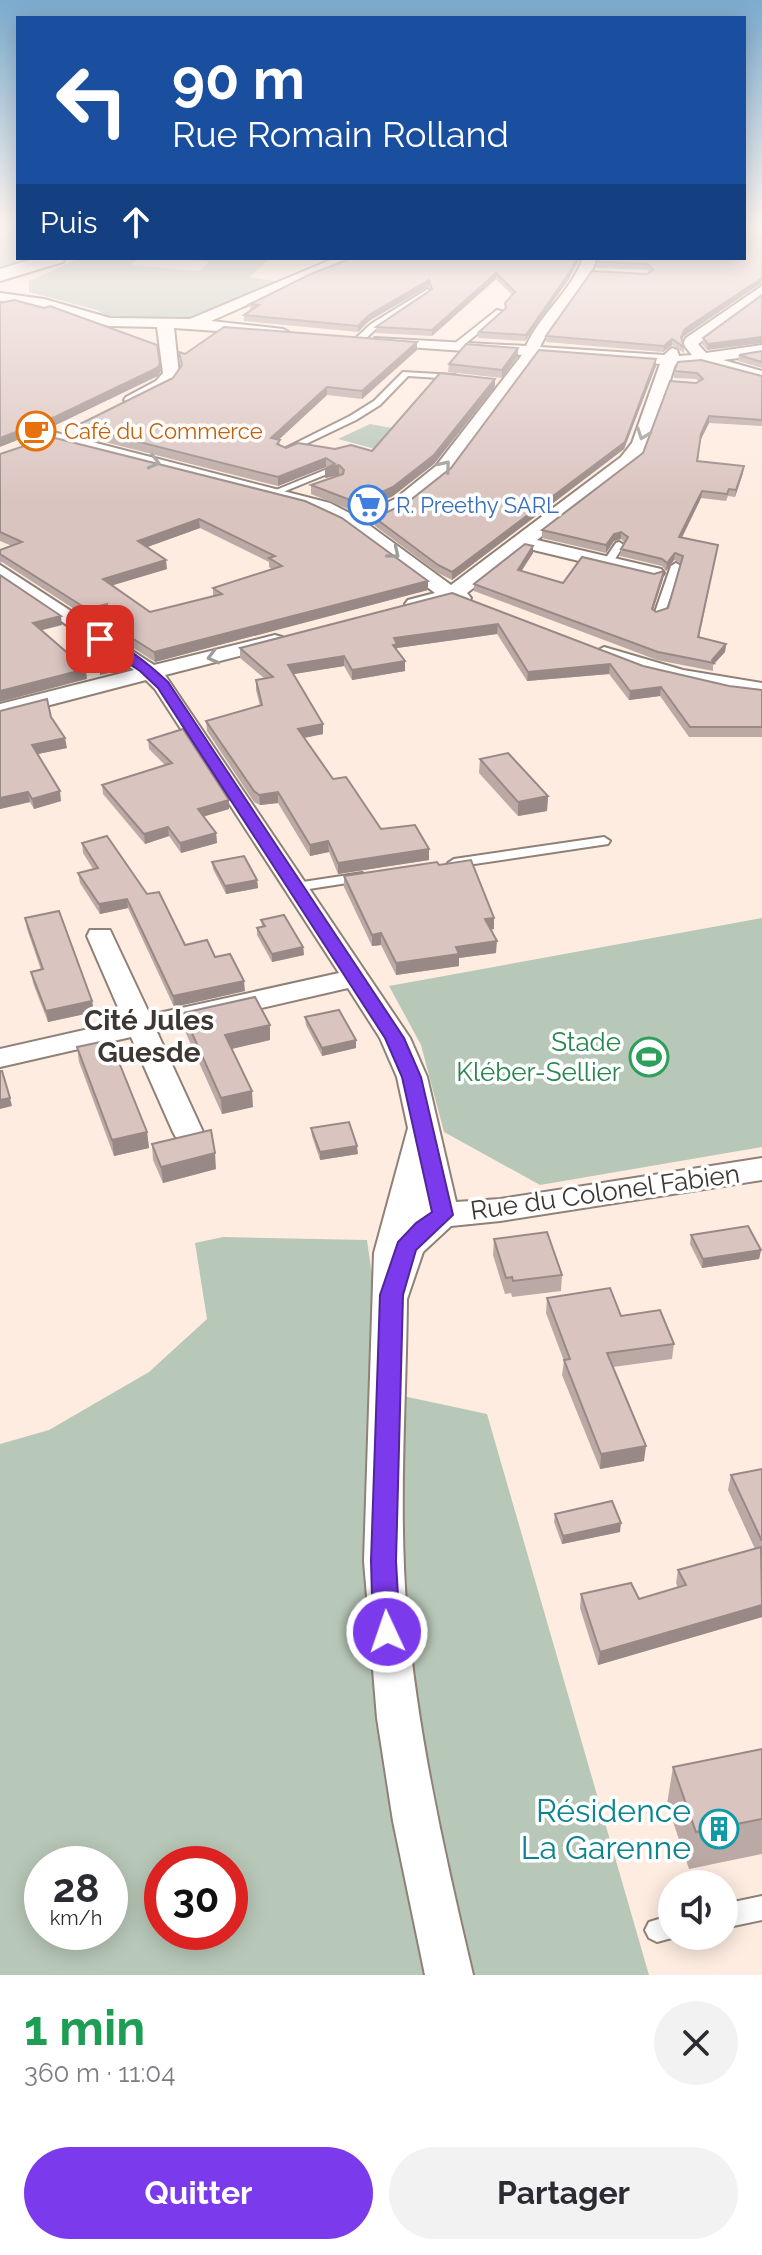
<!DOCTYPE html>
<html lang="fr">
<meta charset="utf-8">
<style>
body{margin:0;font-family:Raleway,sans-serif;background:#f2f2f3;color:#2b2b33;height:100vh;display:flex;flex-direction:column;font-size:30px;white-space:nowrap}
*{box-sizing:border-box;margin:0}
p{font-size:26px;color:#7c7c81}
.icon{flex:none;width:44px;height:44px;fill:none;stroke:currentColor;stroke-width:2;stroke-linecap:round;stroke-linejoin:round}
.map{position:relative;height:1975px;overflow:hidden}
.drawer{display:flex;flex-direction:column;background:#fff;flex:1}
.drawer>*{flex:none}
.top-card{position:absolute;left:16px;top:16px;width:730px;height:244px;border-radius:0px;box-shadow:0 4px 20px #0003;background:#1a4fa0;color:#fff;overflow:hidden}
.controls{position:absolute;left:658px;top:1870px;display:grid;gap:16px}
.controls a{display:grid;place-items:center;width:80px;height:80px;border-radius:50%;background:#fff;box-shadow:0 4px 20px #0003;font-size:40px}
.speed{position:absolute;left:24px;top:1846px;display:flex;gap:16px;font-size:40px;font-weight:700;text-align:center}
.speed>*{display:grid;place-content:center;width:104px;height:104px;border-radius:50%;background:#fff;box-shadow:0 4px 20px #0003;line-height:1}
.speed small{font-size:20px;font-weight:400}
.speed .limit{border:12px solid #d22;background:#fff;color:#111}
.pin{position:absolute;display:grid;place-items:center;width:68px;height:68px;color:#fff;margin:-34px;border-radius:16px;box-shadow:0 4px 12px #0006}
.me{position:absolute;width:88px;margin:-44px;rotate:357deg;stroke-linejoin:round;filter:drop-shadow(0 0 6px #0008)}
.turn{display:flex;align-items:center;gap:28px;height:168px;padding:0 24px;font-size:36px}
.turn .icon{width:104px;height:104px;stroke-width:2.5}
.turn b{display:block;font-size:56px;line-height:68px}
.then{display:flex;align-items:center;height:76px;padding:0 24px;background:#0003;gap:16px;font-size:30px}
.round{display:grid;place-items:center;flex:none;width:84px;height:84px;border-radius:42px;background:#f2f2f3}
.headline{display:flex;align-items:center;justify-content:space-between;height:136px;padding:0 24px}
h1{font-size:48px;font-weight:700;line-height:60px;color:#1e9e55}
.cta{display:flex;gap:16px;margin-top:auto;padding:16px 24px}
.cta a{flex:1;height:92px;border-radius:48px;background:#7c3aed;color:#fff;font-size:32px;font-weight:700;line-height:92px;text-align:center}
.cta a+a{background:#f2f2f3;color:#2b2b33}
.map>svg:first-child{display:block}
</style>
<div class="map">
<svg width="762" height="1975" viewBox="0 0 762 1975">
<rect width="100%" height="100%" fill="#feece1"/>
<g fill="#b8c8b8" fill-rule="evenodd">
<path d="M0,225H18V258H36L10,267L0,266Z"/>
<path d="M80,258H139L130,265L199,271L209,262L186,258H271L249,277L280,282L191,319L106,316L97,310L29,292V281Z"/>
<path d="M370,424L397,429L390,453L338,439Z"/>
<path d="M762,918V1147L540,1185L444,1132L421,1045L389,986Z"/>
<path d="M223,1237L367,1240L389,1393L487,1414L649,1975H0V1444L49,1430L149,1372L207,1319L195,1243ZM42,1864H110V1932H42ZM162,1864H230V1932H162Z"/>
</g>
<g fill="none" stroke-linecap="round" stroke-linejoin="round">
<defs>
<g id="lane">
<path d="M428,289L430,292L377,328L363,341H357V337L371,324Z"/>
<path d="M497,310L504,312L460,348H454V344Z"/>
<path d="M403,372L455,375L459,377L455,379L408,376L380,405L356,420L287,453L280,451L350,416L374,401Z"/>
<path d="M325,470L332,472L278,494L271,492Z"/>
<path d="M619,542L624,545L613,562L605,564L603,562L616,543Z"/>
<path d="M676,563L681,566L664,615L655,617L654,615L671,566Z"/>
<path d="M604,837L610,841L608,844L454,867L448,863L454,859Z"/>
<path d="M362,873L368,877L367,880L296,891L290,887L296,883Z"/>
<path d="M762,1896V1920L724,1928V1904Z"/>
<path d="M672,1915V1936H679L657,1942L649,1938L645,1930L649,1922Z"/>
</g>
<g id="street">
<path d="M335,258H353L211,321L283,329L290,333L288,336L174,328L179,374L168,387L132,405L124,400L126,397L156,381L163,373L157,327L109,326L43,307L0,301V293L44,299L110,318L190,319Z"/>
<path d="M583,258H597C585,293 555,314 540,347L664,355L672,348L677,350L679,356L692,355L683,344L686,338L762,286V297L698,344L706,353L762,345V355L723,360L762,371V381L701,363L675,365L649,444L633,465L537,540L661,569L664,573L661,577L654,579L525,548L467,593L471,598L468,602C460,604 455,601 448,601C434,602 422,612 408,608L405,604L408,600L435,593L353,531L318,511L45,441L43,437L51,432L57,433L330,503L357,517L395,499L436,466L522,355L380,345L375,344V338L526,346C541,313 571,292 583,258ZM536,356L660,364L632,443L621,457L451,585L369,525L407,507L448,474Z"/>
<path d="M0,565L154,665L275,635L282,637L285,641L282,645L165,675L410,1038L427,1077L456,1202L500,1199L762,1158V1180L500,1221L451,1226L423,1252L407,1299C406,1404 398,1511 407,1615C418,1737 445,1856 473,1975H425L393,1821L377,1718L364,1561L374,1253L408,1128L397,1077L380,1038L348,988L157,1032L203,1132L199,1139L188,1142L177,1139L173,1132L131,1037L0,1067V1049L124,1021L87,936L90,930H110L150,1015L339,973L155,689L146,680L0,718V704L134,670L0,580Z"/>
<path d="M604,647L683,670L762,683V697L680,683L596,658L593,653Z"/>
</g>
<path id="secondary" d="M36,258H65L63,262L0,281V269Z"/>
</defs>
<use href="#lane" stroke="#908075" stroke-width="4"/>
<use href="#street" stroke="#908075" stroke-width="4"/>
<use href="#secondary" stroke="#908075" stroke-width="4"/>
<use href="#lane" fill="#fff" fill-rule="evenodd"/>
<use href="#street" fill="#fff" fill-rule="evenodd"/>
<use href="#secondary" fill="#fff" fill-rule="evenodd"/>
</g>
<g fill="#bba9a5" fill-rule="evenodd">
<path d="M762,225V284H760L684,336L682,340L684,347V353L672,345L663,352L546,342V336L650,273L647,270L596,268V262Z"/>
<path d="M352,258L569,279L525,341L478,338L479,332L505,310V303L512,295L496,279L432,336L376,333V327L430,290L429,286L369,321L358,332L244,321V315L252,310H250V304Z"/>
<path d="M762,295L707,350L702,344L703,338Z"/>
<path d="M518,348V356L502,378L448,372L449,364Z"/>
<path d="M417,350L362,399L327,395L279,439L280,446L286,448L372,451L495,379V387L434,464L393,496L358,513L311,494V485L339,475L325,478V469L327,468L326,467L278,486L77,435L76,426L173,378L181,367L179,352L185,354Z"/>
<path d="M762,351V368L738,361L739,355Z"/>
<path d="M656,366L624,449L452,580L438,573L375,526V518L408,502L451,468Z"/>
<path d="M674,371L762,376V426L709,423L700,441L698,461L743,473L735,497L728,496L726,501L701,498L682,538L718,545L699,638L726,644L725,652L713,665V671L657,660L474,591V584L533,546V553L521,571L563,583L654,574L664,571L663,579L653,610L656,612L668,608L681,563L674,560L666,571L662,566L620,556L621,549L624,542L621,539L614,541L606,553L542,538V530L643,453L699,381L696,379L674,378Z"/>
<path d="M0,454L428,581V590L155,662L106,630V614L88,618L2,562L0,563V550L12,546L0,541ZM200,528L269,562V567L272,569L213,588V596L150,612L112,585L167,569L147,547Z"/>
<path d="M452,593L643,666L729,686L762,690V737H689L660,696L629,700L609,674L527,681L497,634L397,648V651L405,661V671L352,680L344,666L293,674L323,724V734L304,738L333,779L381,829L429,860L338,874L329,852L310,856L278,803L260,805L254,802L207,731L206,721L260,706L256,690V680L264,678L240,658V648Z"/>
<path d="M51,717L67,748L38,754L61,801L34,809L30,802L0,809Z"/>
<path d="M148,740L229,809L203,817L216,833L217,843L181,853L169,836L145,844L103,794L102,785L165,765L149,749Z"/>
<path d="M480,759L548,796L547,811L518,816L479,773Z"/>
<path d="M82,843L147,894L185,945L215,957L245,991L174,1007L128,908L100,914L80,883L78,873L93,869L83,853Z"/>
<path d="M212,862L257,880L258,888L226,894L213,869Z"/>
<path d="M344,876L494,929L491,930L496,953L459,958V966L396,975L381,945L372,946L344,887Z"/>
<path d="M25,918L92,1001L94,1012L48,1022L33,983L31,972L41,970L27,929Z"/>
<path d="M261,920L303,947L304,955L272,962L257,935V928L262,926Z"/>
<path d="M183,1013L270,1040L232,1049L253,1107L222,1114L184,1029Z"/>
<path d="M305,1017L356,1040V1048L322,1056L306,1025Z"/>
<path d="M77,1047L147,1132L149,1148L114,1156L79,1062Z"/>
<path d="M311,1128L358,1154L320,1160L312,1136Z"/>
<path d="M152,1144L216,1169L163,1183L153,1160Z"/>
<path d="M691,1235L761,1250L759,1259L702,1268L690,1244Z"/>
<path d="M494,1239L562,1275L561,1291L512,1297L511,1293L505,1294L493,1255Z"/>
<path d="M547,1298L621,1316L674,1344L672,1359L613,1367L644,1461L600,1469L562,1375L564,1361L546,1313Z"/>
<path d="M762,1469V1617L598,1665L580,1608L581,1594L639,1599L678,1588L676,1583L678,1570L755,1549L728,1490L731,1475Z"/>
<path d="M555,1514L620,1532L562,1544L554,1522Z"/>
<path d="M762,1749V1854L689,1869L667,1804L673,1767Z"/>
</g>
<g fill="#998986">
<path d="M577,258H580L569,279L525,341L526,335Z"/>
<path d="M496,273V279L432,336V330Z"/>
<path d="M761,278L760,284L684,336L680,343L681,337L685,329Z"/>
<path d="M429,280V286L369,321L358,332V326L369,315Z"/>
<path d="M762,337V343L707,350L708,344Z"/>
<path d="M672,339V345L663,352L664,346Z"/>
<path d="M417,342V350L362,399V391Z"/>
<path d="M518,348V356L502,378V370Z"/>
<path d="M656,359V366L624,449L452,580V572Z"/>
<path d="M160,364L161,371L158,376L56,425L0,447V438Z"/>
<path d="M495,379V387L434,464L393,496L358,513V503Z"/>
<path d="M327,387V395L271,447V438Z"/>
<path d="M709,416V423L700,441L701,434Z"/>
<path d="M326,458V467L278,486V477Z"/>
<path d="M339,465V475L325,478V469Z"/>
<path d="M744,466L743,473L735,497L736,490Z"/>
<path d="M702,491L701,498L678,545L679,537Z"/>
<path d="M199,519L200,528L139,550L138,541Z"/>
<path d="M621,532V539L614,541L606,553V545L614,534Z"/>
<path d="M533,546V553L517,578L518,570Z"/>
<path d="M675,553L674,560L666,571L667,563Z"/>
<path d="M166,560L167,569L104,588L103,579Z"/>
<path d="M664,571L663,579L651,616L652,609Z"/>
<path d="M428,581V590L155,662L154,652Z"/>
<path d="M107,604L108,613L88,618L87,609Z"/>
<path d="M61,616L62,625L35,632L33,623Z"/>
<path d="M498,624L497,634L397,648V654H393L394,638Z"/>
<path d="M726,644L725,652L713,665L712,660Z"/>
<path d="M344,656V666L288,675V665Z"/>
<path d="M405,661V671L352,680V670Z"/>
<path d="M126,662L127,669L100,675V669Z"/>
<path d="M610,664L609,674L527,681L528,672Z"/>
<path d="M86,669L87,679L0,702V691Z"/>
<path d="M661,687L660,696L629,700L630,691Z"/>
<path d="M323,724V734L298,739V729Z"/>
<path d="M65,738L67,748L33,755L32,745Z"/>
<path d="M60,791L61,801L34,809L32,799Z"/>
<path d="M28,792L30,802L0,809V798Z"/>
<path d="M278,792V803L260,805L259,795Z"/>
<path d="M548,796L547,811L518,816V802Z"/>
<path d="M229,800V809L198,818V809Z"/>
<path d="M168,827L169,836L145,844L144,834Z"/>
<path d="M216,833L217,843L181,853L180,843Z"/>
<path d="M328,841L329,852L310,856V845Z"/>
<path d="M429,849V860L338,874V863Z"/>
<path d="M257,880L258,888L226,894L225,886Z"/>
<path d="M127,899L128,908L100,914L99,904Z"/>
<path d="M494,918V929L485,930V919Z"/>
<path d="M381,933V945L372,946V935Z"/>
<path d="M497,941L496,953L459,958V966L396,975V963L456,947Z"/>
<path d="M303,947L304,955L272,962V954Z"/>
<path d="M244,981L245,991L174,1007L173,996Z"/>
<path d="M92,1001L94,1012L48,1022L46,1011Z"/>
<path d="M270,1025V1040L226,1050L225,1035Z"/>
<path d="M356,1040V1048L322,1056V1048Z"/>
<path d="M252,1091L253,1107L222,1114L221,1098Z"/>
<path d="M10,1098L12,1106L0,1109V1100Z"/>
<path d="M147,1132L149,1148L114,1156L112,1140Z"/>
<path d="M357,1146L358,1154L320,1160V1152Z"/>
<path d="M215,1153L216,1169L163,1183L161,1167Z"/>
<path d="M761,1250L759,1259L702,1268L703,1259Z"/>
<path d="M646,1446L644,1461L600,1469L601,1454Z"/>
<path d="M621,1523L620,1532L562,1544L563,1536Z"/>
<path d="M762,1605V1617L598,1665L600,1652Z"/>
</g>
<g fill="#dac4c0" stroke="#998986" stroke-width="2" fill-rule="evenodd">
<path d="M744,225H762V278L685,329L681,337L684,347L672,339L664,346L546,336L592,271L647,274L653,270L648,264L596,262L598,258H744Z"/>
<path d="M352,258H577L569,273L526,335L479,332L506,308L505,303L515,292L496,273L432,330L376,327L432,289L429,280L369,315L358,326L244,315L259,305L250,304L311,274Z"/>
<path d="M762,295V337L708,344L703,338Z"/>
<path d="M14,300L44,308L50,306L157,345L160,364L157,368L55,417L0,438V303Z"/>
<path d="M224,327L417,342L362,391L327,387L271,438L280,440L277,444L286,448L298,443L335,449L351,445L372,451L440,373L495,379L434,455L393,487L358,503L311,485L343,474L344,470L339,465L325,469L335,464L326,458L278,477L76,426L173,378L182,365L179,352L185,354Z"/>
<path d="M466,344L518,348L502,370L449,364Z"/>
<path d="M539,350L656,359L625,442L452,572L438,565L375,518L408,502L451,468Z"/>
<path d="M762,351V362L739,355Z"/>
<path d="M701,360L762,376V420L709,416L701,434L697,461L744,466L736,490L729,489L727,494L702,491L679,537L718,545L698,637L726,644L712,660L714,663L658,652L474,584L525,544L533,546L518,570L563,583L582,557L654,574L664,571L652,609L656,612L668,608L683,556L675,553L667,563L662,559L621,549L628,537L621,532L614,534L606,545L542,530L643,453L670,381L696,383L703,379L697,373L674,371L678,362Z"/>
<path d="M51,437L305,501L342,518L428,581L154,652L105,621L107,604L87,609L0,554V550L22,542L0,532V454ZM199,519L275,556L269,558L282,566L213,588L222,594L150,612L103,579L166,560L138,541Z"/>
<path d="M0,575L61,616L33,623L86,669L0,691Z"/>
<path d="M452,593L643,666L729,686L762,690V727H690L661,687L630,691L610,664L528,672L498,624L394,638L397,644L393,645L405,661L352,670L344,656L288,665L323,724L298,729L333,779L346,777L381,829L415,825L429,849L338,863L328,841L310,845L278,792L259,795L254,791L206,721L262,705L256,680L273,677L240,648Z"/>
<path d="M102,646L126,662L100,669Z"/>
<path d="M47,699L51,717L65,738L32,745L60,791L32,799L28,792L0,798V711Z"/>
<path d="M183,729L229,800L198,809L216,833L180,843L168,827L144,834L102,785L172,763L148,740Z"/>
<path d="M508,753L548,796L518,802L480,759Z"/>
<path d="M107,836L147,894L159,892L185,945L207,940L215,957L230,954L244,981L173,996L127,899L99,904L78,873L98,868L82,843Z"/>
<path d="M244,856L257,880L225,886L212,862Z"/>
<path d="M471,860L494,918L485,919L497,941L456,947L459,954L396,963L381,933L372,935L344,876L437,862L439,865Z"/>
<path d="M59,911L92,1001L46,1011L31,972L43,969L25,918Z"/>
<path d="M284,915L303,947L272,954L257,928L265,926L261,920Z"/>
<path d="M255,997L270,1025L225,1035L252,1091L221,1098L183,1013Z"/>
<path d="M339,1010L356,1040L322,1048L305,1017Z"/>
<path d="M110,1040L147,1132L112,1140L77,1047Z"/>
<path d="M0,1071H2L10,1098L0,1100Z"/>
<path d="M349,1122L357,1146L320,1152L311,1128Z"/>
<path d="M211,1130L215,1153L161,1167L152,1144Z"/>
<path d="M748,1226L761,1250L703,1259L691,1235Z"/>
<path d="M547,1232L562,1275L513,1281L512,1277L506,1278L494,1239Z"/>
<path d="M610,1288L621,1316L660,1310L674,1344L607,1353L646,1446L601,1454L564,1360L570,1359L547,1298Z"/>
<path d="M762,1469V1541L731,1475Z"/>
<path d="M612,1501L621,1523L563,1536L555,1514Z"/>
<path d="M761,1547L762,1605L600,1652L581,1594L631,1583L639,1599L686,1585L678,1570Z"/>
<path d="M762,1749V1819L696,1832L673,1767Z"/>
</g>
<defs><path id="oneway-chevron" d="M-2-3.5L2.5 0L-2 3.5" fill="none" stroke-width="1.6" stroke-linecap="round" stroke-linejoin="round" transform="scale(2)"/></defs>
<g stroke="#9e9b99">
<use href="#oneway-chevron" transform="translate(643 434) rotate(110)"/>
<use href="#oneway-chevron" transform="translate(154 462) rotate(14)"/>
<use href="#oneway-chevron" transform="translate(445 466) rotate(-50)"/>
<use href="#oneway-chevron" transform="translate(394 553) rotate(39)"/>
<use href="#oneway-chevron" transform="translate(213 657) rotate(165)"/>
</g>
<linearGradient id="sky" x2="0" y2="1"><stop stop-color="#7babce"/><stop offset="0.45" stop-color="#fff6f2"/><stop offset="1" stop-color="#fff6f2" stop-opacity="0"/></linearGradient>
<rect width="762" height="502" fill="url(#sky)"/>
<path fill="#7c3aed" stroke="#51269a" stroke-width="2" d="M95,636C114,634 154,669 168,682L404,1038L421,1077L453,1215L416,1250L403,1295L396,1561L400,1632L396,1641L387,1644L377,1641L373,1632L371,1561L380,1295L398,1242L416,1223L432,1212L402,1077L385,1038L158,688L140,671L95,641Z"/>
<defs>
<symbol id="cafe-ring" viewBox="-11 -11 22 22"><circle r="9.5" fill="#fff" stroke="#e8710a" stroke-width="1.5"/><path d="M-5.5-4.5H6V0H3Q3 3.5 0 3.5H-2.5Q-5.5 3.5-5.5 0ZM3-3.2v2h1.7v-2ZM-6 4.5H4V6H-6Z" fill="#e8710a"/></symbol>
<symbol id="supermarket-ring" viewBox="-11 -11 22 22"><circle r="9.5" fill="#fff" stroke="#3f7fe0" stroke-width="1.5"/><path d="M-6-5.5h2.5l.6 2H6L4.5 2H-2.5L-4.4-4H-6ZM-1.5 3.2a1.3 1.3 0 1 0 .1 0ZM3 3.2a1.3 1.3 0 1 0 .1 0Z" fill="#3f7fe0"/></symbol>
<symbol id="stadium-ring" viewBox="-11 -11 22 22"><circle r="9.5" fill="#fff" stroke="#2e9e5b" stroke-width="1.5"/><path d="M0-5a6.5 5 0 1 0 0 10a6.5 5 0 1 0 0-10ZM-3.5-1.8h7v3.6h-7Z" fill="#2e9e5b"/></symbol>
<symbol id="building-ring" viewBox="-11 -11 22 22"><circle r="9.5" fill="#fff" stroke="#0f9aa8" stroke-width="1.5"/><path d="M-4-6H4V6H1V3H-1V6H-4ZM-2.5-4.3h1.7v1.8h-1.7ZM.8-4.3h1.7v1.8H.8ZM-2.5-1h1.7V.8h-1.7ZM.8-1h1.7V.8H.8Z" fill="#0f9aa8"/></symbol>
</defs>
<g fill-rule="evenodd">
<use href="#cafe-ring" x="14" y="409" width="44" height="44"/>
<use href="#supermarket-ring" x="346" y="483" width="44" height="44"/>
<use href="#stadium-ring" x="627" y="1035" width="44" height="44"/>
<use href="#building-ring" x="697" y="1807" width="44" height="44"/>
</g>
<g text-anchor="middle" stroke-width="7" stroke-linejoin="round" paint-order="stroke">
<g font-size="22" fill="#c56008" stroke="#fff" text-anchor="start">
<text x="64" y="439">Café du Commerce</text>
</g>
<g font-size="22" fill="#366cbe" stroke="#fff" text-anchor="start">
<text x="396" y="513">R. Preethy SARL</text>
</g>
<g font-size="26" fill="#27864d" stroke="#fff" text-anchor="end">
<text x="621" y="1051">Stade<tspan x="621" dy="30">Kléber-Sellier</tspan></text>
</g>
<g font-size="26" fill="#3e3733" stroke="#fff">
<text transform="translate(605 1192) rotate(-8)" y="9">Rue du Colonel Fabien</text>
</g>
<g font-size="28" font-weight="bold" fill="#3e3733" stroke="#fff">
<text x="149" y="1030">Cité Jules<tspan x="149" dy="32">Guesde</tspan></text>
</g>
<g font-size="32" fill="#0d838f" stroke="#fff" text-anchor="end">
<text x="691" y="1822">Résidence<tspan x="691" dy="37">La Garenne</tspan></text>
</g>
</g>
</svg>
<div class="controls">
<a><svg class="icon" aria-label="sound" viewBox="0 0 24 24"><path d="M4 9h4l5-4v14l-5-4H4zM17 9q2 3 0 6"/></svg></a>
</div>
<div class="speed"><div>28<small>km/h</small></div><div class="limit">30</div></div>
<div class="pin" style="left:100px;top:639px;background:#d93025"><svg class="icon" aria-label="arrive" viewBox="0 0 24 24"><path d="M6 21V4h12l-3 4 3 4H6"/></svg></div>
<svg class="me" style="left:387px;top:1632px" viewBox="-20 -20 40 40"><circle r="17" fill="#7c3aed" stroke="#fff" stroke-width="3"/><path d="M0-11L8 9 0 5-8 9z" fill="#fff"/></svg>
<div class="top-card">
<div class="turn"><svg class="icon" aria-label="left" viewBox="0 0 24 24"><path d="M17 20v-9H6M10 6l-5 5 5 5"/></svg><div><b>90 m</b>Rue Romain Rolland</div></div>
<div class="then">Puis<svg class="icon" aria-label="ahead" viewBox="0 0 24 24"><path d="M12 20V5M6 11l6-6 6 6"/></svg></div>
</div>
</div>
<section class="drawer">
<div class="headline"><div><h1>1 min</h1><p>360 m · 11:04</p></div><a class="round"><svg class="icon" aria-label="close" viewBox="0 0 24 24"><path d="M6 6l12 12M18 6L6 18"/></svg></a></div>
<div class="cta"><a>Quitter</a><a>Partager</a></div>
</section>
